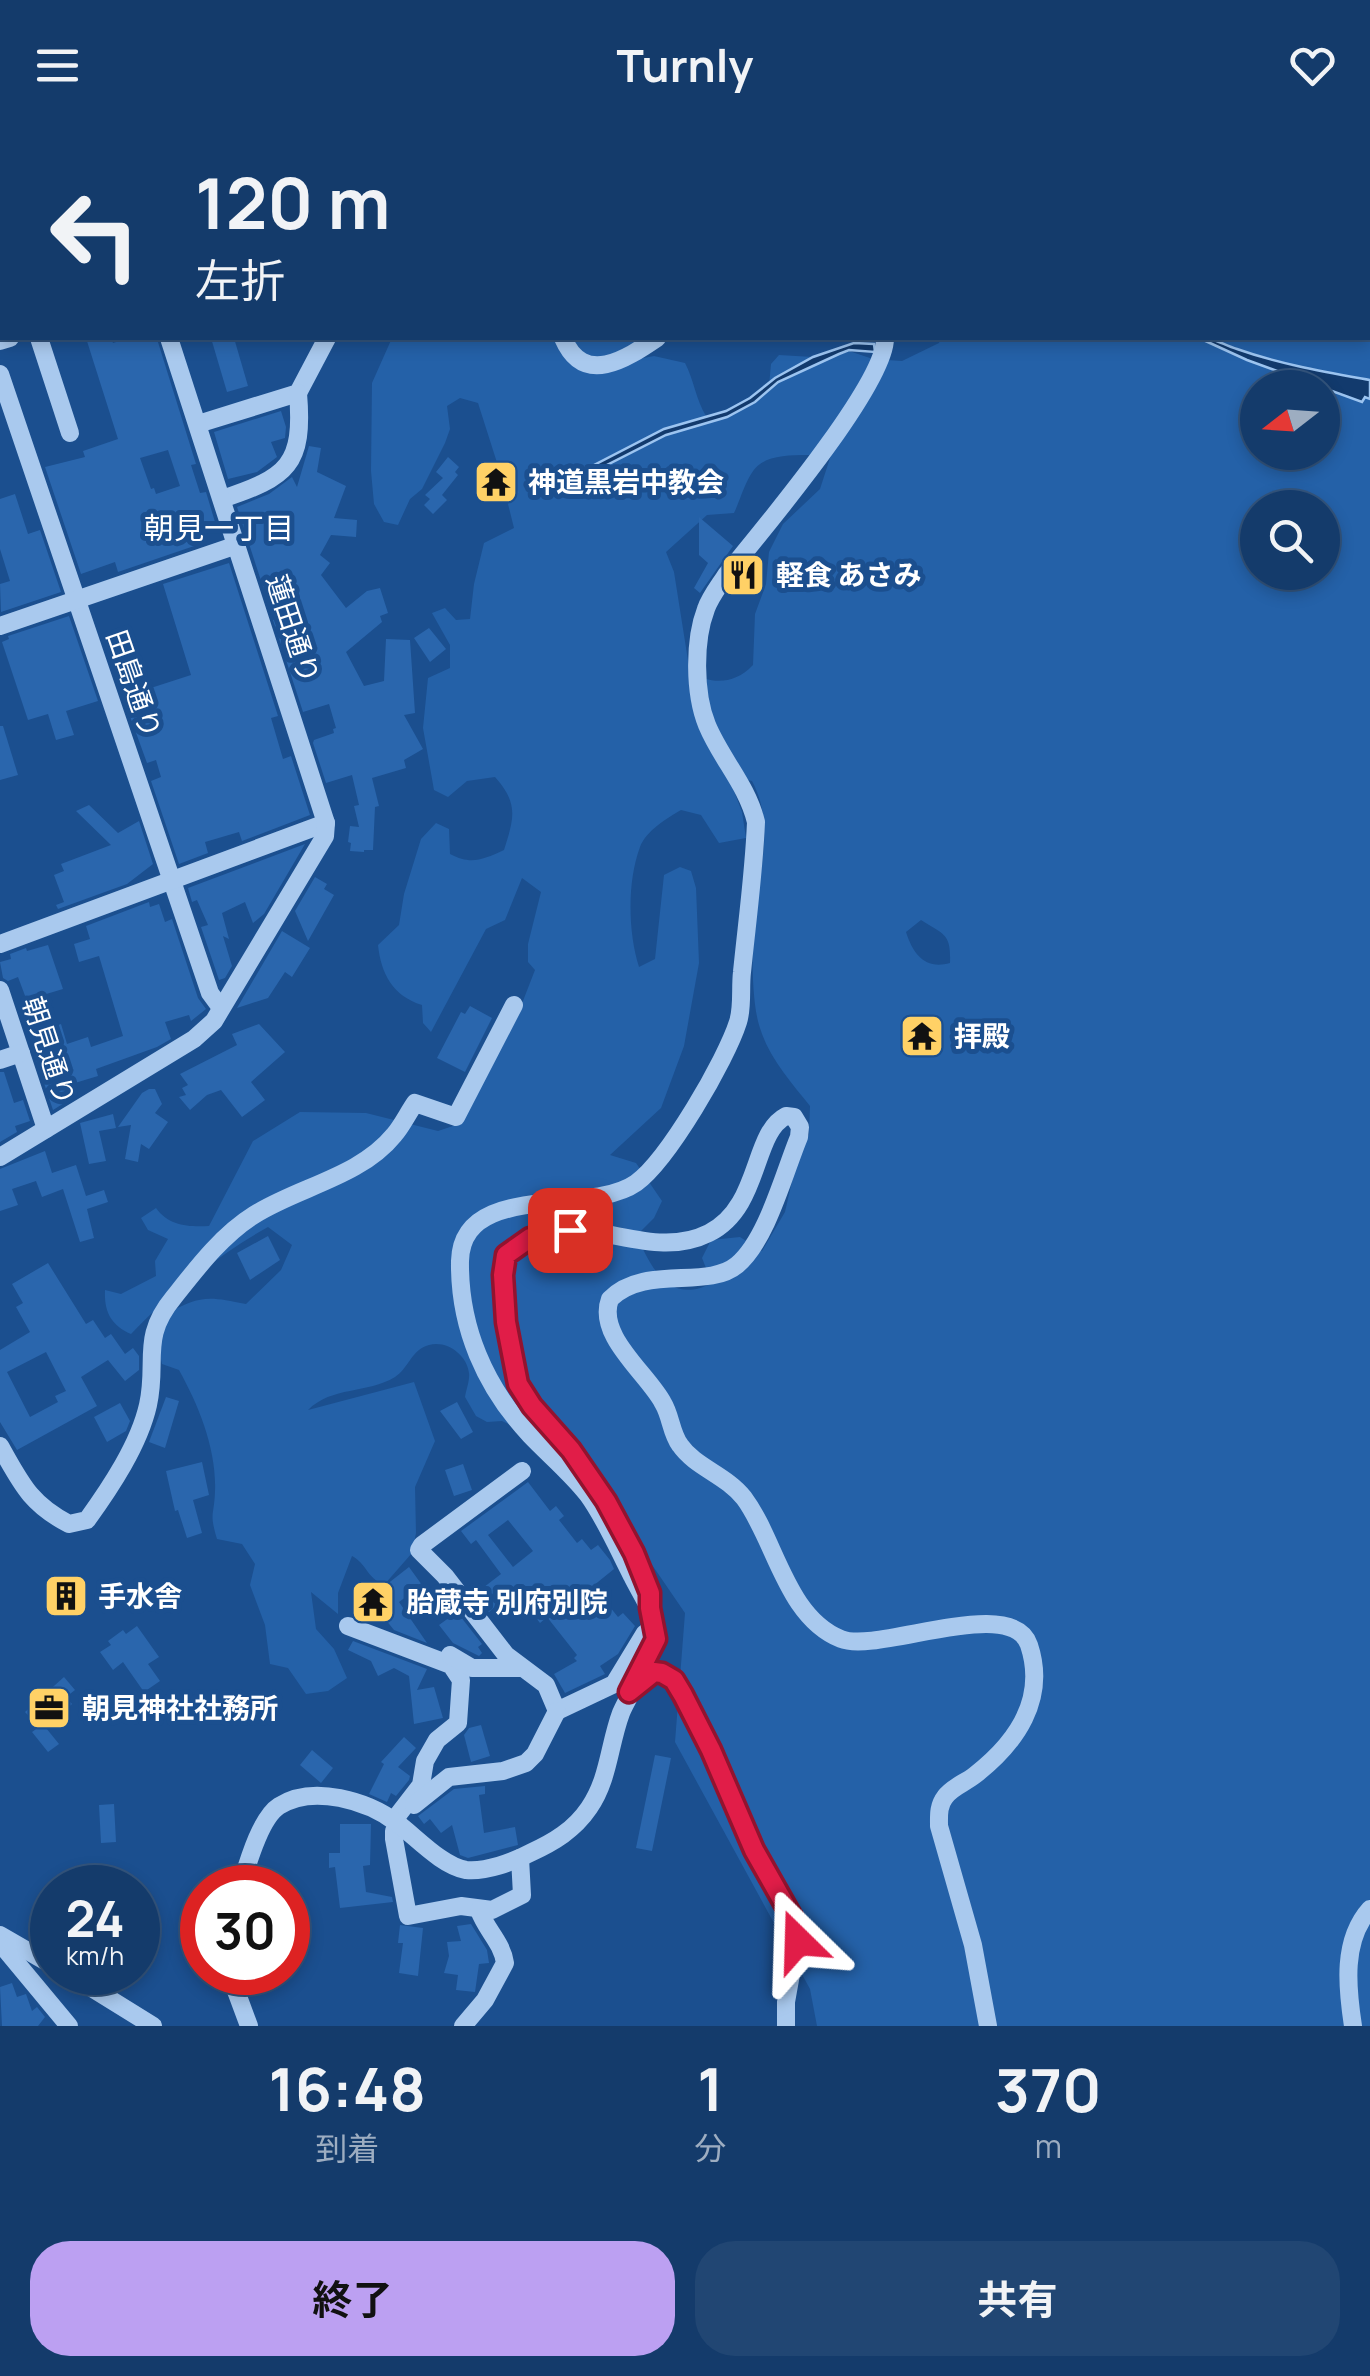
<!DOCTYPE html>
<html lang="ja">
<meta charset="utf-8">
<style>
body{margin:0;font-family:Manrope,"Noto Sans JP",sans-serif;background:#214673;color:#f1f3f6;height:100vh;display:flex;flex-direction:column;font-size:38px;white-space:nowrap}
*{box-sizing:border-box;margin:0}
p{font-size:32px;color:#9dadc1}
.icon{flex:none;width:55px;height:55px;fill:none;stroke:currentColor;stroke-width:2;stroke-linecap:round;stroke-linejoin:round}
.map{position:relative;height:1896px;overflow:hidden}
.sheet{display:flex;flex-direction:column;background:#143b6b;flex:1}
.sheet>*{flex:none}
.top-card{position:absolute;left:0px;top:0px;width:1370px;height:210px;box-shadow:0 5px 15px #0003,0 0 0 2px #33557e;background:#143b6b;color:#f1f3f6;overflow:hidden}
.needle{width:65px;rotate:253deg}
.fabs{position:absolute;left:1240px;top:240px;display:grid;gap:20px}
.fabs a{display:grid;place-items:center;width:100px;height:100px;border-radius:50%;background:#143b6b;box-shadow:0 5px 15px #0003,0 0 0 2px #33557e;font-size:50px}
.speed{position:absolute;left:30px;top:1735px;display:flex;gap:20px;font-size:50px;font-weight:700;text-align:center}
.speed>*{display:grid;place-content:center;width:130px;height:130px;border-radius:50%;background:#143b6b;box-shadow:0 5px 15px #0003,0 0 0 2px #33557e;line-height:1}
.speed small{font-size:25px;font-weight:400}
.speed .limit{border:15px solid #d22;background:#fff;color:#111}
.pin{position:absolute;display:grid;place-items:center;width:85px;height:85px;color:#fff;margin:-42px;border-radius:20px;box-shadow:0 5px 15px #0006}
.me{position:absolute;width:110px;margin:-55px;rotate:338deg;stroke-linejoin:round;filter:drop-shadow(0 0 8px #0008)}
.turn{display:flex;align-items:center;gap:35px;height:210px;padding:0 30px;font-size:45px}
.turn .icon{width:130px;height:130px;stroke-width:2.5}
.turn b{display:block;font-size:70px;line-height:85px}
.eta{display:flex;justify-content:space-evenly;align-items:center;height:170px;text-align:center}
.eta b{font-size:60px;font-weight:700;line-height:70px}
.action{display:flex;gap:20px;margin-top:auto;padding:20px 30px}
.action a{flex:1;height:115px;border-radius:40px;background:#bca0f2;color:#111;font-size:40px;font-weight:700;line-height:115px;text-align:center}
.action a+a{background:#214673;color:#f1f3f6}
header{display:flex;justify-content:space-between;align-items:center;height:130px;padding:0 30px;background:#143b6b;font-size:45px;font-weight:700}
.map>svg:first-child{display:block}
</style>
<header><svg class="icon" aria-label="menu" viewBox="0 0 24 24"><path d="M4 6h16M4 12h16M4 18h16"/></svg>Turnly<svg class="icon" aria-label="heart" viewBox="0 0 24 24"><path d="M12 20l-8-8c-3-5 5-10 8-4 3-6 11-1 8 4z"/></svg></header>
<div class="map">
<svg width="1370" height="1896" viewBox="0 0 1370 1896">
<rect width="100%" height="100%" fill="#1b4f8f"/>
<path fill="#2461a8" fill-rule="evenodd" d="M786,0H1370V1896H817L810,1859L675,1612L685,1483L622,1391L581,1355L561,1349L517,1298L502,1291L487,1292L476,1286L465,1267C466,1260 470,1250 469,1243C467,1225 447,1210 429,1215C412,1219 408,1239 395,1247C367,1264 332,1256 308,1280L414,1252L435,1311L415,1357L416,1403L412,1423L384,1455C366,1447 367,1434 352,1426L338,1463V1484L311,1462L316,1499L334,1519L347,1548L328,1561L306,1564L288,1538L270,1534L265,1495L250,1455L255,1434L242,1414L217,1409C209,1382 214,1387 215,1362C217,1320 199,1276 179,1240L162,1234L157,1209L165,1185C199,1165 208,1166 246,1174L281,1140L292,1115L268,1097C218,1125 171,1162 131,1204C111,1195 104,1182 105,1160L121,1164L156,1146L155,1131L168,1109L148,1100L141,1088L156,1078C169,1096 188,1097 209,1096L253,1011L300,982L366,983L438,1001L462,993L521,876L535,840L528,832V814L541,762L522,748L505,790L486,799L431,902L423,893L422,875C393,866 381,844 378,815L399,795L404,764L421,709L436,693L449,699L450,724C471,735 482,730 504,720C514,688 519,674 495,647L467,651L448,667L434,660L423,598L428,548L450,538V515L432,483L445,478L456,490L470,489L474,454L484,413L514,398L500,342L478,273L460,268L447,276L450,299L445,313L422,359L410,369L398,395L384,392L374,374L371,341L372,253L392,208H647L633,230L654,226L685,233C694,250 696,270 706,286L723,282L769,256L771,234L779,225L830,228L849,221L873,229L902,231L939,213L941,208H1368V2ZM1258,258H1322V322H1258ZM831,325L820,359L783,394L769,422L766,454L755,484L753,535C734,555 712,554 690,543L674,442L666,422L707,385L734,383C741,369 747,343 760,334C776,322 811,326 831,325ZM1258,378H1322V442H1258ZM728,645L752,651C778,699 755,753 753,804C752,829 752,875 760,898C769,928 791,952 810,976L809,1004L795,1038L785,1082L762,1121L740,1107L711,1110L702,1128L712,1153C671,1175 651,1140 637,1105L654,1088L662,1071L636,1033L610,1025L661,978L684,916L699,833L696,758L691,741L680,737L664,745L655,829L639,837C628,802 627,752 640,717C646,701 667,688 681,680L701,685L719,713L746,708L742,682ZM921,790C945,805 951,804 950,833C925,840 913,824 906,802Z"/>
<g fill="#123a6d" stroke="#9cc4f0" stroke-width="2.5">
<path d="M1199,208C1214,207 1223,215 1237,219C1279,234 1326,242 1370,250V269L1365,267L1362,272L1247,230Z"/>
<path d="M854,213L874,214L875,222L849,220L839,224L778,252L755,272L727,287L666,305L595,341L535,352V347L592,336L664,299L726,281L750,268L775,248L813,227Z"/>
</g>
<g fill="#2a66ad" fill-rule="evenodd">
<path d="M86,208H111L113,213L129,208H145L147,212L157,209L196,334L191,335L200,363L206,362L215,392L195,398L200,414L118,442L115,432L81,444L45,337L85,327L83,321L118,309ZM168,320L180,356L156,364L154,358L151,359L140,328Z"/>
<path d="M211,208H234L248,256L227,262Z"/>
<path d="M281,281L286,297L285,308L271,312L277,327L257,342L228,349L214,302Z"/>
<path d="M309,316L321,318L317,342L346,356L334,388L357,390L356,407L331,405L320,425L330,433L321,445L346,478L367,461L380,458L388,483L380,486L382,492L346,522L364,556L384,551L386,509L410,510L415,583L404,585L423,619L404,630L406,638L372,648L379,676L375,677L373,720H364V722L350,721L351,713L348,712L350,696L359,697L354,676L359,675L352,645L326,653L313,613L314,610L334,603L333,599L336,598L329,574L303,582L273,490L295,483L281,461L266,466L237,377L269,364L292,347L297,357Z"/>
<path d="M448,327L459,337L455,342L458,345L442,365L447,370L433,384L424,375L430,369L425,365L443,348L436,342Z"/>
<path d="M482,337L493,345L498,338L514,348L509,355L519,362L511,373L502,369Z"/>
<path d="M15,364L28,404L40,400L61,462L1,482L0,454L10,451L0,419V369Z"/>
<path d="M699,387L733,416L700,463L694,458L708,433L699,425Z"/>
<path d="M229,433L278,586L271,588L283,629L291,626L310,685L242,711L239,702L205,712L208,723L179,734L151,651L161,647L156,630L147,633L123,567L191,545L163,454Z"/>
<path d="M69,486L98,571L66,581L74,605L56,610L48,584L28,590L2,512L9,509L8,506Z"/>
<path d="M429,498L446,519L430,532L414,508Z"/>
<path d="M0,596H3L18,645L0,650Z"/>
<path d="M89,675L118,703L139,691L153,734L127,754L58,779L56,775L64,772L54,745L64,741L61,734L111,715L76,681Z"/>
<path d="M305,714L264,784L253,793L245,772L222,783L229,809L223,806L232,836L225,848L219,850L201,797L208,795L197,770L192,772L188,758Z"/>
<path d="M315,747L327,754L324,759L334,765L308,811L295,781Z"/>
<path d="M149,772L150,777L159,774L165,792L172,789L198,868L206,879L191,891L189,885L165,892L171,909L157,917L96,939L98,946L65,956L69,970L53,980L32,917L35,916L29,899L35,897L27,871L18,847L8,851L3,848L0,832L11,829L10,824L26,818L27,821L48,815L63,859L43,865L53,897L61,894L67,914L88,907L91,917L123,906L99,826L79,832L74,814L90,809L86,796Z"/>
<path d="M282,801L310,818L292,847L285,842L268,868L237,878Z"/>
<path d="M470,876L492,888L465,942L437,928L461,882L465,884Z"/>
<path d="M259,894L285,922L251,952L265,970L242,987L221,960L207,965L190,980L179,967L186,965L182,958L188,955L180,944L237,915L232,904Z"/>
<path d="M0,942H4L14,973L23,970L30,991L15,996L17,1002L0,1012Z"/>
<path d="M149,959H155L162,974L155,983L168,992L149,1019L141,1014L138,1032L125,1029L131,995L118,997L142,963Z"/>
<path d="M113,984L116,998L99,1001L106,1031L89,1034L80,993Z"/>
<path d="M45,1021L52,1043L76,1035L86,1066L104,1060L108,1072L87,1079L94,1108L80,1112L63,1059L42,1067L36,1051L12,1059L18,1075L0,1081V1039Z"/>
<path d="M268,1106L280,1130L250,1150L237,1123Z"/>
<path d="M48,1133L86,1194L93,1190L105,1208L111,1204L125,1224L133,1218L139,1226V1240L125,1251L108,1230L81,1247L97,1276L17,1320L0,1292V1220L30,1202L16,1177L23,1173L12,1154ZM46,1222L66,1261L55,1266L58,1272L30,1287L7,1242Z"/>
<path d="M166,1267L179,1271L165,1318L149,1312Z"/>
<path d="M457,1272L473,1302L461,1309L440,1281Z"/>
<path d="M120,1273L130,1291L126,1301L107,1312L94,1287Z"/>
<path d="M202,1332L209,1365L193,1370L202,1403L187,1408L178,1380L175,1381L166,1341Z"/>
<path d="M463,1334L472,1360L454,1366L445,1340Z"/>
<path d="M528,1352L550,1381L556,1376L564,1386L559,1390L577,1413L582,1409L591,1420L598,1415L610,1430L614,1439L593,1456L618,1487L623,1483L635,1496L618,1524L600,1536L605,1544L565,1563L554,1544L577,1531L574,1528L577,1525L547,1487L540,1493L518,1465L515,1467L512,1464L489,1482L475,1464L501,1444L476,1410L471,1414L461,1401ZM508,1390L533,1421L513,1437L488,1405Z"/>
<path d="M409,1437L422,1455L399,1472L427,1513L394,1500L381,1484L370,1488L360,1463L376,1457L377,1462Z"/>
<path d="M457,1482L482,1514L478,1517L482,1523L479,1526L453,1513L439,1495Z"/>
<path d="M137,1496L159,1527L148,1534L160,1551L144,1562L123,1532L113,1540L100,1522L111,1515L108,1511L123,1500L126,1504Z"/>
<path d="M353,1511L427,1539L417,1560L434,1557L443,1588L414,1594L409,1546L394,1538L378,1546L371,1531L348,1520Z"/>
<path d="M64,1547L75,1560L66,1567L72,1574L46,1598L59,1614L48,1622L32,1602L39,1597L25,1582Z"/>
<path d="M481,1595L490,1626L471,1632L464,1605L469,1598Z"/>
<path d="M404,1607L416,1618L398,1637L410,1646L409,1650L396,1666L391,1663L387,1672L369,1664L384,1634L381,1632Z"/>
<path d="M312,1620L333,1638L321,1653L300,1635Z"/>
<path d="M655,1625L671,1628L652,1721L636,1718Z"/>
<path d="M485,1656V1664L479,1665L484,1703L515,1697L518,1715L468,1728L460,1725L452,1695L441,1703L430,1689L424,1694L418,1686L454,1659Z"/>
<path d="M114,1674L116,1712L101,1713L99,1675Z"/>
<path d="M340,1694H371L370,1735L363,1736L366,1762L392,1767L393,1772L340,1778L335,1737L329,1738V1723H340Z"/>
<path d="M471,1794L487,1820L489,1833L479,1834L475,1862L456,1860L458,1845L444,1843L449,1826L447,1812L461,1811L457,1796Z"/>
<path d="M400,1795L423,1798L418,1846L399,1843L403,1813H398Z"/>
<path d="M12,1853L17,1867L26,1864L32,1881L37,1877L45,1887L38,1896H2L0,1857Z"/>
</g>
<g fill="none" stroke-linecap="round" stroke-linejoin="round">
<g stroke="#a9c9ee" stroke-width="18">
<path d="M307,0V2"/>
<path d="M503,0L505,2"/>
<path d="M758,0L760,2"/>
<path d="M31,2L33,0"/>
<path d="M93,2L95,0"/>
<path d="M0,46L2,43"/>
<path d="M0,128L2,125"/>
<path d="M39,208L70,303"/>
<path d="M563,208C584,257 626,229 657,208"/>
<path d="M0,211L10,208"/>
<path d="M0,244L210,863L221,878"/>
<path d="M198,294L298,263L327,208"/>
<path d="M222,369C288,347 304,335 298,263"/>
<path d="M0,496L237,415"/>
<path d="M0,814L326,693"/>
<path d="M0,860L46,999"/>
<path d="M0,930L21,923"/>
<path d="M0,1027L194,909L214,891L325,706L326,693L169,208"/>
<path d="M0,1316C21,1353 30,1374 69,1394L87,1390C110,1358 139,1315 148,1275C158,1230 140,1208 174,1167C197,1138 222,1105 254,1085C298,1057 360,1047 394,1005C402,996 408,983 415,973L456,987L514,875"/>
<path d="M522,1341L422,1415L419,1420L445,1446L506,1525L546,1555L557,1581L614,1554L645,1503L654,1498"/>
<path d="M633,1421C617,1387 597,1354 574,1324C556,1302 533,1285 521,1259C511,1239 496,1144 506,1125C513,1111 538,1104 552,1101C605,1093 657,1129 709,1103C761,1077 752,1003 786,986L794,987L800,997L799,1007C784,1043 767,1110 737,1135C707,1160 645,1134 610,1169C596,1206 648,1244 663,1273C671,1286 671,1303 680,1315C695,1337 726,1345 744,1368C776,1411 786,1487 841,1509C878,1524 1012,1464 1029,1515C1047,1569 1016,1613 975,1645C965,1653 952,1657 945,1667C938,1676 939,1686 939,1696L973,1815L988,1896"/>
<path d="M348,1496L451,1535L461,1550L458,1593L437,1610L425,1631L421,1655L394,1690"/>
<path d="M450,1525L472,1538H520"/>
<path d="M637,1555L654,1542L663,1543L674,1551L683,1565L711,1620L754,1720L793,1789L797,1811L786,1872V1896"/>
<path d="M414,1675L449,1647L503,1641L526,1633L535,1624L557,1581"/>
<path d="M399,1694L394,1701V1709L408,1786L461,1776L492,1780L522,1765L520,1728"/>
<path d="M240,1758C247,1736 260,1688 279,1676C313,1654 368,1671 397,1693C416,1707 442,1736 466,1740C486,1742 513,1732 530,1723C554,1712 574,1700 589,1678C609,1649 609,1615 621,1583C629,1563 655,1527 656,1508C657,1485 641,1465 632,1446C618,1419 606,1390 588,1365C571,1343 549,1325 530,1305C485,1257 459,1197 460,1131C462,1051 589,1086 636,1053C668,1030 726,930 738,892C743,877 740,858 742,842C747,792 754,742 756,692C747,655 721,629 707,595C694,563 694,510 706,479C710,467 719,456 726,445C760,403 886,254 885,208"/>
<path d="M0,1805L52,1835"/>
<path d="M0,1813L69,1896"/>
<path d="M66,1842L153,1896"/>
<path d="M229,1842L249,1896"/>
<path d="M463,1896L485,1870L505,1833C502,1812 486,1800 479,1780"/>
<path d="M1353,1896C1347,1857 1342,1810 1370,1779"/>
</g>
<defs>
<g id="rail">
<path d="M49,2L51,0"/>
<path d="M0,73L2,69"/>
<path d="M0,91L2,88"/>
</g>
</defs>
<use href="#rail" stroke="#fff" stroke-width="9"/>
<use href="#rail" stroke="#1b4f8f" stroke-width="5" stroke-dasharray="15" stroke-linecap="butt"/>
</g>
<g fill="none" stroke-linecap="round" stroke-linejoin="round">
<defs>
<path id="route" d="M570,1100L530,1108L506,1125L503,1145L506,1192L518,1254L532,1276L571,1320L606,1371L634,1423L650,1463V1478L656,1509L629,1562L654,1542L662,1543L674,1550L683,1565L711,1620L754,1720L793,1789L798,1811"/>
</defs>
<use href="#route" stroke="#92132f" stroke-width="25"/>
<use href="#route" stroke="#e11d48" stroke-width="18"/>
</g>
<defs>
<symbol id="temple-square" viewBox="-11 -11 22 22"><rect x="-9" y="-9" width="18" height="18" rx="4" fill="#ffd166" stroke="#1b4f8f"/><path d="M0-6L5-2H3V0L6.5 2.5H4V6H1.5V3h-3V6H-4V2.5H-6.5L-3 0V-2H-5Z" fill="#111"/></symbol>
<symbol id="restaurant-square" viewBox="-11 -11 22 22"><rect x="-9" y="-9" width="18" height="18" rx="4" fill="#ffd166" stroke="#1b4f8f"/><path d="M-5-6h1v4h1v-4h1v4h1v-4h1v5L-1.5 .5V6h-2V.5L-5-1ZM5-6V6H3V1.5H1.5Q1.5-4 5-6Z" fill="#111"/></symbol>
<symbol id="building-square" viewBox="-11 -11 22 22"><rect x="-9" y="-9" width="18" height="18" rx="4" fill="#ffd166" stroke="#1b4f8f"/><path d="M-4-6H4V6H1V3H-1V6H-4ZM-2.5-4.3h1.7v1.8h-1.7ZM.8-4.3h1.7v1.8H.8ZM-2.5-1h1.7V.8h-1.7ZM.8-1h1.7V.8H.8Z" fill="#111"/></symbol>
<symbol id="office-square" viewBox="-11 -11 22 22"><rect x="-9" y="-9" width="18" height="18" rx="4" fill="#ffd166" stroke="#1b4f8f"/><path d="M-6-3h4V-5.5h4V-3h4V5H-6ZM-1-4.5V-3h2v-1.5ZM-6 0V1H6V0Z" fill="#111"/></symbol>
</defs>
<g fill-rule="evenodd">
<use href="#temple-square" x="471" y="327" width="50" height="50"/>
<use href="#restaurant-square" x="718" y="420" width="50" height="50"/>
<use href="#temple-square" x="897" y="881" width="50" height="50"/>
<use href="#building-square" x="41" y="1441" width="50" height="50"/>
<use href="#temple-square" x="348" y="1447" width="50" height="50"/>
<use href="#office-square" x="24" y="1553" width="50" height="50"/>
</g>
<g text-anchor="middle" stroke-width="10" stroke-linejoin="round" paint-order="stroke">
<g font-size="28" font-weight="bold" fill="#fff" stroke="#1b4f8f" text-anchor="start">
<text x="528" y="362">神道黒岩中教会</text>
<text x="776" y="455">軽食 あさみ</text>
<text x="954" y="916">拝殿</text>
<text x="98" y="1476">手水舎</text>
<text x="406" y="1482">胎蔵寺 別府別院</text>
<text x="82" y="1588">朝見神社社務所</text>
</g>
<g font-size="28" fill="#fff" stroke="#1b4f8f">
<text transform="translate(293 499) rotate(72)" y="10">蓮田通り</text>
<text transform="translate(134 554) rotate(71)" y="10">田島通り</text>
<text transform="translate(49 921) rotate(72)" y="10">朝見通り</text>
</g>
<g font-size="30" fill="#fff" stroke="#1b4f8f">
<text x="219" y="409">朝見一丁目</text>
</g>
</g>
</svg>
<div class="fabs">
<a><svg class="needle" viewBox="-14 -14 28 28"><path d="M0-13l5 13h-10z" fill="#e53935"/><path d="M0 13l5-13h-10z" fill="#9dadc1"/></svg></a>
<a><svg class="icon" aria-label="search" viewBox="0 0 24 24"><circle cx="10" cy="10" r="6"/><path d="M15 15l6 6"/></svg></a>
</div>
<div class="speed"><div>24<small>km/h</small></div><div class="limit">30</div></div>
<div class="pin" style="left:570px;top:1100px;background:#d93025"><svg class="icon" aria-label="arrive" viewBox="0 0 24 24"><path d="M6 21V4h12l-3 4 3 4H6"/></svg></div>
<svg class="me" style="left:798px;top:1811px" viewBox="-20 -20 40 40"><path d="M0-17L14 15 0 8-14 15z" fill="#e11d48" stroke="#fff" stroke-width="4"/></svg>
<div class="top-card">
<div class="turn"><svg class="icon" aria-label="left" viewBox="0 0 24 24"><path d="M17 20v-9H6M10 6l-5 5 5 5"/></svg><div><b>120 m</b>左折</div></div>
</div>
</div>
<section class="sheet">
<div class="eta">
<div><b>16:48</b><p>到着</p></div>
<div><b>1</b><p>分</p></div>
<div><b>370</b><p>m</p></div>
</div>
<div class="action"><a>終了</a><a>共有</a></div>
</section>
